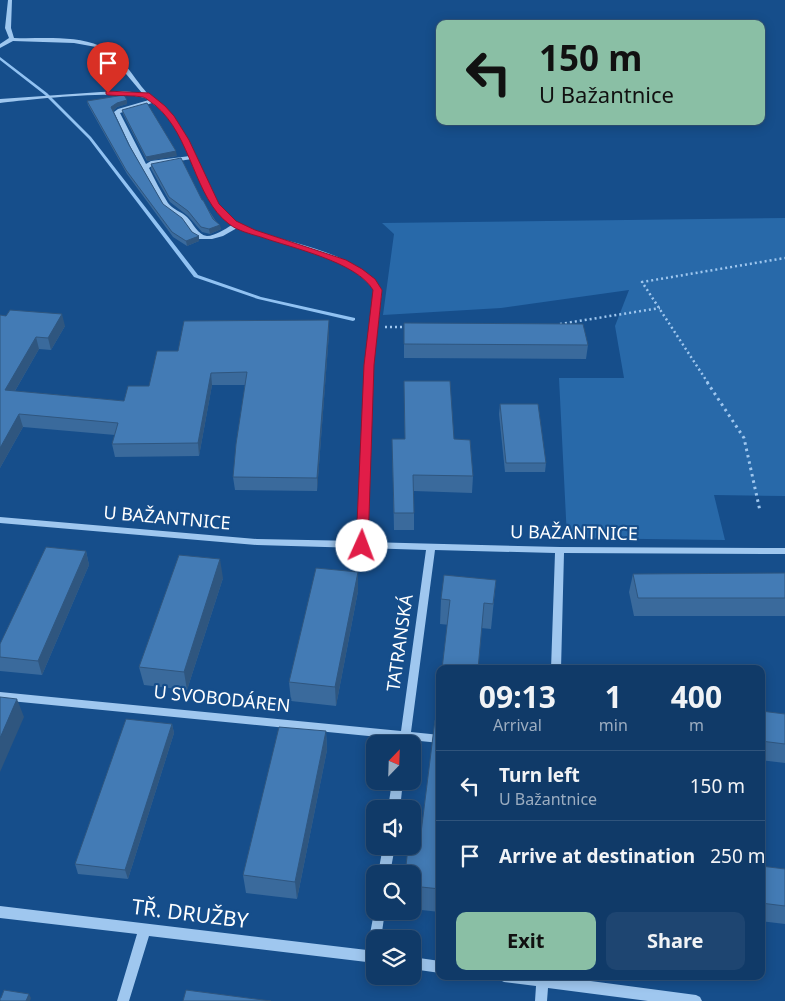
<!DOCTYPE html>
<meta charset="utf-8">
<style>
body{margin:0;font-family:"Noto Sans",sans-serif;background:#1e4571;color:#f1f3f6;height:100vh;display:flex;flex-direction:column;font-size:19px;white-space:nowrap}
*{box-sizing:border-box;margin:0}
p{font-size:16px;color:#9cadc0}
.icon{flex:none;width:28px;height:28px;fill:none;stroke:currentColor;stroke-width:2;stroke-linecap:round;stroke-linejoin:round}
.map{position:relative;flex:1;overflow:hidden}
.panel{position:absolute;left:436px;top:665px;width:329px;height:315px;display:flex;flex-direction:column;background:#103a68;border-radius:10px;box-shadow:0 2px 12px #0003,0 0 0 1px #30547c}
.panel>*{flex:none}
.banner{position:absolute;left:436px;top:20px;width:329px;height:105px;border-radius:10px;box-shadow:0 2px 12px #0003,0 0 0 1px #30547c;background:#8abfa5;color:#111;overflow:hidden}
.needle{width:32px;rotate:23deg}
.tools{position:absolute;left:366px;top:735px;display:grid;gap:10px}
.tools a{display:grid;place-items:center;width:55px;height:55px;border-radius:10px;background:#103a68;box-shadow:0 2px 12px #0003,0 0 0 1px #30547c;font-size:25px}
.pin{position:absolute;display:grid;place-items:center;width:42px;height:42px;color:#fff;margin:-51px -21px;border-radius:50% 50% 50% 0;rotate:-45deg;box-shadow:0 0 5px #0007}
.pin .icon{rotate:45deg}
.me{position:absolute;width:55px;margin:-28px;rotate:2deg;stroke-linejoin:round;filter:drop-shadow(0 0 4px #0008)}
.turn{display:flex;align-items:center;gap:18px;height:105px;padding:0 20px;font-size:22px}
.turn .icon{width:65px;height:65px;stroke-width:2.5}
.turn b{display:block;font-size:35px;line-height:42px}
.eta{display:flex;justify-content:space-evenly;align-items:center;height:85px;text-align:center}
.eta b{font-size:30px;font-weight:700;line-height:35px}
.button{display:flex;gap:10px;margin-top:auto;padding:10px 20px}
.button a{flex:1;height:58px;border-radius:10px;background:#8abfa5;color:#111;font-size:20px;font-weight:700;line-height:58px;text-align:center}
.button a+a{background:#1e4571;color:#f1f3f6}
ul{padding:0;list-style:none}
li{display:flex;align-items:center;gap:15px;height:70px;padding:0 20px;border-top:1px solid #30547c}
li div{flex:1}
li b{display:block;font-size:19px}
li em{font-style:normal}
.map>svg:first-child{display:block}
</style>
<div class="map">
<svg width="785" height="1001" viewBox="0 0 785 1001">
<rect width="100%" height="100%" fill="#164e8b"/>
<path fill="#2869a9" d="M785,218V496L714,495L725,540L567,538L559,378H624L615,326L629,290L501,308L383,315L394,234L382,223Z"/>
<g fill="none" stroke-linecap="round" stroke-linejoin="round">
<path fill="#91c2f2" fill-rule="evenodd" d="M0,57L47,93L91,137L198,275L261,297L355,318V320L353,321L258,299L194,277L89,139L45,95L0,60Z"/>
<g stroke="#9fc7ef" stroke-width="2.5" stroke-dasharray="2 3" stroke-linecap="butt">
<path d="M560,324L660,308"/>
<path d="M385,327H407"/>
<path d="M708,383L642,282L785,258"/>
</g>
<path stroke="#9fc7ef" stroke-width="3" stroke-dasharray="2.5 4" stroke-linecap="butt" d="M707,382L744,438L760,511"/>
<g fill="#9fc7ef" fill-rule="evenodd">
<path d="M8,0H12L11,28L14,38C42,39 74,35 100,46C123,54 134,80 150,96C156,101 162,105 168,111C183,127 193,149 202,169C210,186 218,213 237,223C283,246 348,245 382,290L373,365L367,542L560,547L785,548V554L564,553L561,669H551L555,553L435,550L411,732L440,735V743L410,740L409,744H399V739L0,700V692L401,731L426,550L365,548L362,549L359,548L257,545L0,523V517L257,539L358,541L365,365L374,290C342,250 282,248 237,228L223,236L212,239H199L194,235L184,221L176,214L165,208L131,148L114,112L118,109L149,100C132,88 25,100 0,103V99L101,92L122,91L142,93L111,56L96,47L74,43L13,41L0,48V44L9,38L5,28ZM152,103C170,116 181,136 190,156L151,161L146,164L120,113ZM192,159C202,182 211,210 232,225C225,229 215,236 207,236C198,235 193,223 187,217C182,212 172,209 168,203C161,192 155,180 149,168L153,165Z"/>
<path d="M392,781H403L400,809H388Z"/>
<path d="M383,846H395L390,874H378Z"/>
<path d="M0,906L367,950L375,907V911H385L381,939H375V963L149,936L129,1001H117L137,934L0,918Z"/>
<path d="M412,957L440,961V973L412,969Z"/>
<path d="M498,976H553L696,995L700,997L702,1001H648L548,988L547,1001H535L536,986L504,982L500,980Z"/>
</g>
</g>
<g fill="#3a6a9c">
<path d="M87,101L127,104L117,107L113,111L129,145L163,204L192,232L199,241L187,246L173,237L127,174L88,105Z"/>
<path d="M122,110L177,156L147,161L123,114Z"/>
<path d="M151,164L202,200L221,229L210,234L202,232L188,216L170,202L151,169Z"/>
<path d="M0,315L65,326L51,350L39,349L15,391L124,401L149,386L178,351L329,320V333L317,491L235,490L233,477L245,385H212L199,456L115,457L112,444L115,435L23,427L0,468Z"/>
<path d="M404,323L588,345L586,359L404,358Z"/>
<path d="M404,381L454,439L473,476L472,493L414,491V530H394L392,439H405Z"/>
<path d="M500,404L546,463L545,472H505L499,414Z"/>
<path d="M86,551L89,565L42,675L0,671V644Z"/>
<path d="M785,573V616H634L629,592L633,574Z"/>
<path d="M223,578L187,690L144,685L139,667Z"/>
<path d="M496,580L491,629L440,624L441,599Z"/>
<path d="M358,591L336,706L291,701L289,682Z"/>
<path d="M440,682V912L412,909V874L419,849L436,719Z"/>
<path d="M761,711L785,714V763L761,760Z"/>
<path d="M172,724L174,733L128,879L78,874L75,864Z"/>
<path d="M326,731L327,750L297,899L246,893L243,875Z"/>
<path d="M761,866L785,869V924L761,921Z"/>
</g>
<g fill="#2f567f">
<path d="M127,100V104L117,107L112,112L111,107L117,103Z"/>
<path d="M176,151L177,156L147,161L146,157Z"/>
<path d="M220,225L221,229L210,234L209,229Z"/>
<path d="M199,236V241L187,246L186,241Z"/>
<path d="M62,314L65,326L51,350L48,338Z"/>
<path d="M329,320V333L317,491V478Z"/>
<path d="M36,337L39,349L8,403L5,390Z"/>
<path d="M211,373L212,385L199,456L198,443Z"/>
<path d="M19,414L23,427L0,468V448Z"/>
<path d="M86,551L89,565L42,675L38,661Z"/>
<path d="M220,559L223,578L187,690L184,672Z"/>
<path d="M358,572V591L336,706L335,687Z"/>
<path d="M17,699L24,717L0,772V738Z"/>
<path d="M172,724L174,733L128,879L125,870Z"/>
<path d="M326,731L327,750L297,899L295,882Z"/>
<path d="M29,994L31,998L30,1001H26Z"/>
</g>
<g fill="#437bb5" stroke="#2f567f">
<path d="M124,95L127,100L117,103L111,107L129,145L163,204L182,218L192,232L199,236L186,241L172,232L126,170L87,101Z"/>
<path d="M147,103L176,151L146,157L122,110Z"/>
<path d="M181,158L202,200H203L213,219L220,225L209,229L201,227L188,211L169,197L151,164Z"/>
<path d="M10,310L62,314L48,338L36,337L5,390L124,401L128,386H149L157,351H178L184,321L329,320L317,478L233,477L236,444L247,372L211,373L198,443L112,444L118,423L19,414L0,448V315L6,316Z"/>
<path d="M404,323L583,324L588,345L404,344Z"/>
<path d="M404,381H450L454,439L470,440L473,476L413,475L414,513H394L392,439H405Z"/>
<path d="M500,404H538L546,463H506Z"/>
<path d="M46,547L86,551L38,661L0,657V644Z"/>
<path d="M179,555L220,559L184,672L139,667Z"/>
<path d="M316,568L358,572L335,687L289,682Z"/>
<path d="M785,573V598H638L633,574Z"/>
<path d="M444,575L496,580L493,604L484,603L478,669H442L450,600L441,599Z"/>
<path d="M440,682V709L437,708Z"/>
<path d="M0,697L17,699L0,738Z"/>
<path d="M761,711L785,714V744L761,741Z"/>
<path d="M126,719L172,724L125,870L75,864Z"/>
<path d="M440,719V889L412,886V874H405L408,848L419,849L435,720Z"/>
<path d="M279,727L326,731L295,882L243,875Z"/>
<path d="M761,866L785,869V906L761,903Z"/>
<path d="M4,990L29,994L26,1001H0V998H1Z"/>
<path d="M186,990L271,1001H183Z"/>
</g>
<path fill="#e11d48" stroke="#92132f" d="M106,91L149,93L165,106L174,116L189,140L219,204L236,221L255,230L346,260L362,269L375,279L382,290L374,365L368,546L367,549H358L356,546L364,365L373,290C357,262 292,248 261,237C251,234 238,231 229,224C194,198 192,136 155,105C151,103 147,98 143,97C132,95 119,96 108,95L106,94Z"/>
<g text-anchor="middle" stroke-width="4.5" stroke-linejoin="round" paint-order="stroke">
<g font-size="18" fill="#fff" stroke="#164e8b">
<text transform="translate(167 518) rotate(5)" y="6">U BAŽANTNICE</text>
<text transform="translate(574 533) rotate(1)" y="6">U BAŽANTNICE</text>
<text transform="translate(400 643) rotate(-82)" y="6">TATRANSKÁ</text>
<text transform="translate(222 699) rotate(6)" y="6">U SVOBODÁREN</text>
</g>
<g font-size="21" fill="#fff" stroke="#164e8b">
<text transform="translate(190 914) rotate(7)" y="7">TŘ. DRUŽBY</text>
</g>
</g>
</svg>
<div class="tools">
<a><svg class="needle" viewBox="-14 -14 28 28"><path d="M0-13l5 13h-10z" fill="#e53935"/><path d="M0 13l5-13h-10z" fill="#9cadc0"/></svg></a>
<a><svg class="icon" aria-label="sound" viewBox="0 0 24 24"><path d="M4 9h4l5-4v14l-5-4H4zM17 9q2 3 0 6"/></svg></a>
<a><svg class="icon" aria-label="search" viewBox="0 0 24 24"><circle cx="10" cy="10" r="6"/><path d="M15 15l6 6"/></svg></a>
<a><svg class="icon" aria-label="layers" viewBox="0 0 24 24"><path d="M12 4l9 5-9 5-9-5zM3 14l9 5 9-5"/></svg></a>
</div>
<div class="pin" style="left:108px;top:93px;background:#d93025"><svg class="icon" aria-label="arrive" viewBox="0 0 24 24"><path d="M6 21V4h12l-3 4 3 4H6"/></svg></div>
<svg class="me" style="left:362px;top:546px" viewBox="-20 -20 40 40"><circle r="19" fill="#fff"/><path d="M0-13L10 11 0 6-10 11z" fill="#e11d48"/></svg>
<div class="banner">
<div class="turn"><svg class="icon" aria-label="left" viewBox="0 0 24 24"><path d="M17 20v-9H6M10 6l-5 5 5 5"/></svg><div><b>150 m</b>U Bažantnice</div></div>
</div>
<section class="panel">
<div class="eta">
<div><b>09:13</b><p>Arrival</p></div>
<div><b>1</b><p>min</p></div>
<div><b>400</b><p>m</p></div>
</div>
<ul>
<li><svg class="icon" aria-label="left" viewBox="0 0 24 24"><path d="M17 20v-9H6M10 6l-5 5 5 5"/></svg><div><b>Turn left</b><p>U Bažantnice</p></div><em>150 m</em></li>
<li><svg class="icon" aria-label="arrive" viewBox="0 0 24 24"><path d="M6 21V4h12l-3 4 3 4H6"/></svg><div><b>Arrive at destination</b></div><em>250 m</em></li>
</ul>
<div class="button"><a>Exit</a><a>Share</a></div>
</section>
</div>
